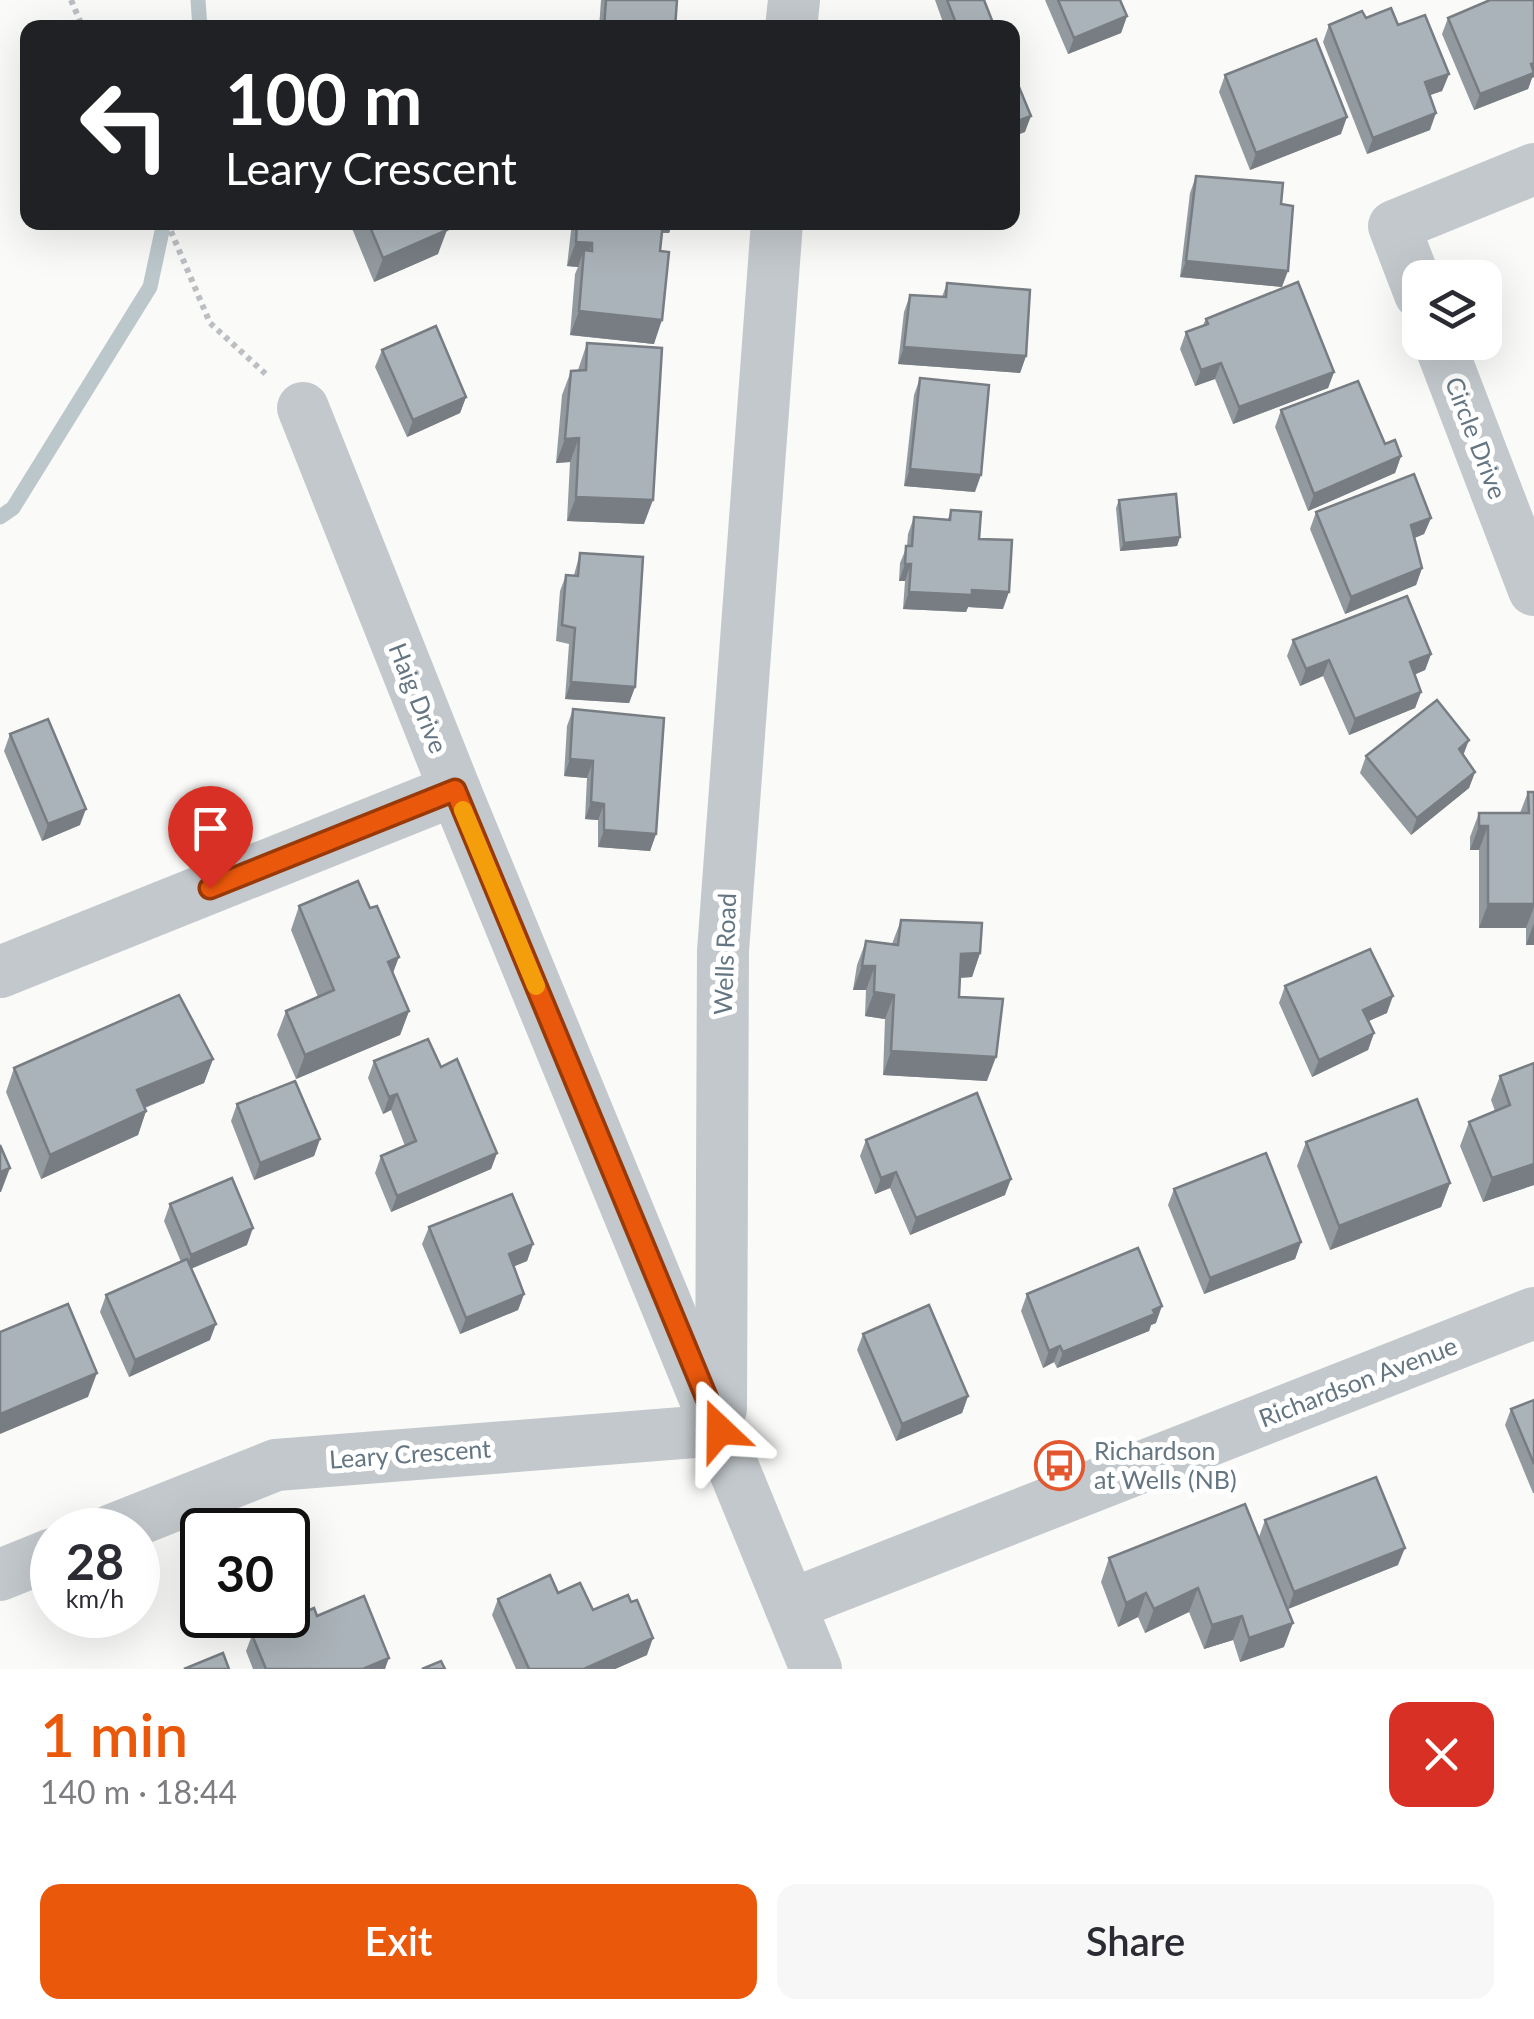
<!DOCTYPE html>
<meta charset="utf-8">
<style>
body{margin:0;font-family:Lato,sans-serif;background:#f7f7f7;color:#2b2b33;height:100vh;display:flex;flex-direction:column;font-size:38px;white-space:nowrap}
*{box-sizing:border-box;margin:0}
p{font-size:32px;color:#7c7c81}
.icon{flex:none;width:55px;height:55px;fill:none;stroke:currentColor;stroke-width:2;stroke-linecap:round;stroke-linejoin:round}
.map{position:relative;height:1669px;overflow:hidden}
.panel{display:flex;flex-direction:column;background:#fff;flex:1}
.panel>*{flex:none}
.hud{position:absolute;left:20px;top:20px;width:1000px;height:210px;border-radius:20px;box-shadow:0 10px 40px #0002;background:#202124;color:#fff;overflow:hidden}
.controls{position:absolute;left:1402px;top:260px;display:grid;gap:20px}
.controls a{display:grid;place-items:center;width:100px;height:100px;border-radius:20px;background:#fff;box-shadow:0 10px 40px #0002;font-size:50px}
.speed{position:absolute;left:30px;top:1508px;display:flex;gap:20px;font-size:50px;font-weight:700;text-align:center}
.speed>*{display:grid;place-content:center;width:130px;height:130px;border-radius:50%;background:#fff;box-shadow:0 10px 40px #0002;line-height:1}
.speed small{font-size:25px;font-weight:400}
.speed .limit{border:5px solid #111;border-radius:15px;background:#fff;color:#111}
.pin{position:absolute;display:grid;place-items:center;width:85px;height:85px;color:#fff;margin:-102px -42px;border-radius:50% 50% 50% 0;rotate:-45deg;box-shadow:0 0 10px #0007}
.pin .icon{rotate:45deg}
.me{position:absolute;width:110px;margin:-55px;rotate:337deg;stroke-linejoin:round;filter:drop-shadow(0 0 8px #0008)}
.turn{display:flex;align-items:center;gap:35px;height:210px;padding:0 40px;font-size:45px}
.turn .icon{width:130px;height:130px;stroke-width:2.5}
.turn b{display:block;font-size:70px;line-height:85px}
.round{display:grid;place-items:center;flex:none;width:105px;height:105px;border-radius:20px;background:#f7f7f7}
.head{display:flex;align-items:center;justify-content:space-between;height:170px;padding:0 40px}
h1{font-size:60px;font-weight:600;line-height:75px;color:#ea580c}
.button{display:flex;gap:20px;margin-top:auto;padding:20px 40px}
.button a{flex:1;height:115px;border-radius:20px;background:#ea580c;color:#fff;font-size:40px;font-weight:600;line-height:115px;text-align:center}
.button a+a{background:#f7f7f7;color:#2b2b33}
.map>svg:first-child{display:block}
</style>
<div class="map">
<svg width="1534" height="1669" viewBox="0 0 1534 1669">
<rect width="100%" height="100%" fill="#fafaf8"/>
<g fill="none" stroke-linecap="round" stroke-linejoin="round">
<g stroke="#bbc7cb" stroke-width="15">
<path d="M198,0L200,28"/>
<path d="M0,517L13,508L150,287L164,222"/>
</g>
<g stroke="#bbbfc2" stroke-width="6" stroke-dasharray="5 5" stroke-linecap="butt">
<path d="M71,0L83,28"/>
<path d="M167,222L210,323L269,377"/>
</g>
<g stroke="#c3c8cc" stroke-width="52">
<path d="M791,28L794,0"/>
<path d="M1420,294L1394,226L1534,169"/>
<path d="M1439,342L1534,590"/>
<path d="M303,408L455,790L816,1669"/>
<path d="M0,972L455,790"/>
<path d="M721,1409L723,951L777,222"/>
<path d="M112,1530L276,1465L720,1430"/>
<path d="M0,1575L52,1554"/>
<path d="M790,1605L1534,1313"/>
</g>
</g>
<g fill="#929a9f">
<path d="M601,0H677L675,28H599Z"/>
<path d="M935,0H984L995,28H945Z"/>
<path d="M1045,0H1120L1127,16L1121,33L1068,54Z"/>
<path d="M1534,0V77L1532,78L1528,89L1474,110L1442,34L1448,18Z"/>
<path d="M1366,18L1398,25L1449,74L1442,91L1430,95V130L1367,154L1323,42L1329,25Z"/>
<path d="M1225,75L1341,134L1250,170L1219,92Z"/>
<path d="M1196,176L1281,204L1282,287L1180,277L1190,193Z"/>
<path d="M352,222H443L438,254L374,282L351,226Z"/>
<path d="M572,222H673L669,233H662L654,344L570,335L575,274L578,267L567,266Z"/>
<path d="M947,283L1026,356L1020,373L898,364L904,312L910,295L942,297Z"/>
<path d="M1206,319L1334,372L1328,388L1233,424L1215,379L1195,386L1180,349L1186,332L1203,325Z"/>
<path d="M587,343L644,524L567,521L570,462L556,463L562,395L571,371L578,370Z"/>
<path d="M382,350L466,397L460,413L407,437L375,367Z"/>
<path d="M920,378L975,492L904,486L914,395Z"/>
<path d="M1281,410L1385,444L1401,456L1395,473L1308,511L1275,427Z"/>
<path d="M1119,500L1180,537L1177,546L1120,551L1116,508Z"/>
<path d="M951,510L979,539L1003,609L968,607L966,612L903,609L905,581H899L900,563L907,546L908,534L914,517L948,519Z"/>
<path d="M1316,512L1431,518L1424,534L1414,538L1422,568L1416,585L1345,614L1310,529Z"/>
<path d="M580,553L635,687L629,703L565,699L569,644L556,641L560,591L566,575H574Z"/>
<path d="M1293,640L1431,654L1425,670L1414,675L1421,692L1415,708L1349,735L1323,676L1300,686L1287,656Z"/>
<path d="M573,709L656,834L650,851L598,847V820L585,819L587,778L564,776L567,726Z"/>
<path d="M10,734L80,825L42,841L4,751Z"/>
<path d="M1463,755L1475,772L1469,788L1411,835L1360,773L1366,756Z"/>
<path d="M1528,792H1534V945H1526V928H1479V850H1470V837L1479,813H1520Z"/>
<path d="M299,906L370,908L393,974L409,1011L400,1035L296,1079L277,1035L286,1011L318,997L291,930Z"/>
<path d="M901,920L980,953L972,977L960,978L959,997L987,1081L883,1075L885,1019L865,1016L866,990H853L857,965L866,941L892,944Z"/>
<path d="M1285,986L1387,1013L1369,1021L1374,1033L1368,1050L1312,1077L1279,1003Z"/>
<path d="M213,1059L204,1083L145,1108L146,1111L138,1135L41,1179L6,1092L14,1068Z"/>
<path d="M374,1061L441,1067L497,1153L491,1169L391,1212L375,1173L381,1156L405,1146L391,1110L383,1114L368,1078Z"/>
<path d="M1534,1063V1185L1483,1202L1460,1146L1469,1122L1495,1111L1491,1100L1500,1076Z"/>
<path d="M237,1104L320,1139L314,1156L254,1180L231,1121Z"/>
<path d="M866,1140L1005,1195L910,1235L890,1188L875,1194L860,1156Z"/>
<path d="M1306,1142L1450,1183L1441,1207L1330,1250L1297,1166Z"/>
<path d="M1174,1189L1301,1242L1295,1259L1204,1294L1168,1205Z"/>
<path d="M170,1204L247,1245L191,1269L210,1340L129,1377L100,1312L106,1295L181,1262L164,1221Z"/>
<path d="M429,1227L533,1244L527,1261L514,1266L524,1294L518,1310L460,1334L422,1244Z"/>
<path d="M1027,1294L1156,1323L1151,1325L1149,1331L1057,1368L1054,1362L1043,1368L1021,1311Z"/>
<path d="M863,1334L968,1396L962,1413L896,1441L857,1350Z"/>
<path d="M1534,1400V1493H1533L1505,1425L1511,1409Z"/>
<path d="M1245,1504L1284,1647L1240,1662L1233,1640L1204,1649L1189,1612L1145,1633L1138,1617L1118,1627L1101,1582L1109,1558Z"/>
<path d="M1265,1520L1398,1565L1288,1609L1259,1537Z"/>
<path d="M558,1593L593,1610L647,1655L615,1669H516L492,1615L498,1599Z"/>
<path d="M252,1635L385,1669H253L246,1651Z"/>
</g>
<g fill="#777d82">
<path d="M1127,16L1121,33L1068,54L1074,38Z"/>
<path d="M1534,63V77L1532,78L1528,89L1474,110L1480,94Z"/>
<path d="M1449,74L1442,91L1419,99L1425,82Z"/>
<path d="M1436,113L1430,130L1367,154L1373,138Z"/>
<path d="M1031,116L1025,132L1012,137V123Z"/>
<path d="M1347,117L1341,134L1250,170L1256,153Z"/>
<path d="M659,222H673L669,233L655,232Z"/>
<path d="M447,230L438,254L374,282L383,258Z"/>
<path d="M576,242L592,243L584,267V250L578,267L567,266Z"/>
<path d="M1186,261L1288,271L1282,287L1180,277Z"/>
<path d="M579,311L662,320L654,344L570,335Z"/>
<path d="M904,347L1026,356L1020,373L898,364Z"/>
<path d="M1221,363L1215,379L1195,386L1201,370Z"/>
<path d="M1334,372L1328,388L1233,424L1239,407Z"/>
<path d="M466,397L460,413L407,437L413,420Z"/>
<path d="M579,438L570,462L556,463L565,439Z"/>
<path d="M1401,456L1395,473L1308,511L1314,494Z"/>
<path d="M910,469L981,475L975,492L904,486Z"/>
<path d="M576,497L653,500L644,524L567,521Z"/>
<path d="M1431,518L1424,534L1405,542L1411,525Z"/>
<path d="M1180,537L1177,546L1120,551L1124,543Z"/>
<path d="M905,564H911L905,581H899Z"/>
<path d="M1422,568L1416,585L1345,614L1351,597Z"/>
<path d="M972,590L1009,592L1003,609L968,607L966,612L903,609L909,592Z"/>
<path d="M1431,654L1425,670L1404,679L1410,662Z"/>
<path d="M1329,660L1323,676L1300,686L1306,669Z"/>
<path d="M571,682L635,687L629,703L565,699Z"/>
<path d="M1421,692L1415,708L1349,735L1355,719Z"/>
<path d="M1469,740L1463,756L1459,749Z"/>
<path d="M570,759L593,761L587,778L564,776Z"/>
<path d="M1475,772L1469,788L1411,835L1417,818Z"/>
<path d="M591,802L604,804L598,820L585,819Z"/>
<path d="M86,809L80,825L42,841L48,824Z"/>
<path d="M1479,826H1488L1479,850H1470Z"/>
<path d="M604,830L656,834L650,851L598,847Z"/>
<path d="M1488,904H1534V907L1526,928H1479Z"/>
<path d="M1534,923V945H1526Z"/>
<path d="M980,953L972,977L952,978L961,954Z"/>
<path d="M399,957L390,981L388,962Z"/>
<path d="M862,966H875L866,990H853Z"/>
<path d="M874,992L894,995L885,1019L865,1016Z"/>
<path d="M1393,996L1387,1013L1357,1026L1363,1010Z"/>
<path d="M409,1011L400,1035L296,1079L305,1055Z"/>
<path d="M1374,1033L1368,1050L1312,1077L1319,1060Z"/>
<path d="M891,1051L996,1057L987,1081L883,1075Z"/>
<path d="M213,1059L204,1083L128,1114L137,1090Z"/>
<path d="M397,1094L391,1110L383,1114L389,1097Z"/>
<path d="M146,1111L138,1135L41,1179L50,1155Z"/>
<path d="M320,1139L314,1156L254,1180L260,1163Z"/>
<path d="M497,1153L491,1169L391,1212L397,1196Z"/>
<path d="M1534,1164V1185L1483,1202L1492,1178Z"/>
<path d="M10,1168L1,1192H0V1172Z"/>
<path d="M896,1172L890,1188L875,1194L881,1178Z"/>
<path d="M1011,1179L1005,1195L910,1235L916,1218Z"/>
<path d="M1450,1183L1441,1207L1330,1250L1339,1226Z"/>
<path d="M253,1228L247,1245L185,1271L191,1255Z"/>
<path d="M1301,1242L1295,1259L1204,1294L1210,1278Z"/>
<path d="M533,1244L527,1261L503,1271L509,1254Z"/>
<path d="M524,1294L518,1310L460,1334L466,1318Z"/>
<path d="M1162,1306L1156,1323L1151,1325L1149,1331L1057,1368L1063,1352Z"/>
<path d="M216,1324L210,1340L129,1377L135,1360Z"/>
<path d="M1060,1346L1054,1362L1043,1368L1049,1351Z"/>
<path d="M97,1373L88,1397L0,1434V1414Z"/>
<path d="M968,1396L962,1413L896,1441L902,1424Z"/>
<path d="M1405,1548L1398,1565L1288,1609L1294,1592Z"/>
<path d="M1198,1588L1189,1612L1145,1633L1154,1609Z"/>
<path d="M1146,1593L1138,1617L1118,1627L1126,1603Z"/>
<path d="M1242,1616L1233,1640L1204,1649L1212,1625Z"/>
<path d="M1293,1623L1284,1647L1240,1662L1249,1638Z"/>
<path d="M653,1638L647,1655L615,1669H584Z"/>
<path d="M389,1658L385,1669H363Z"/>
</g>
<g fill="#aab3b9" stroke="#777d82" stroke-width="2.5">
<path d="M606,0H677L675,28H604Z"/>
<path d="M947,0H984L995,28H945L956,23Z"/>
<path d="M1058,0H1120L1127,16L1074,38Z"/>
<path d="M1490,0H1534V63L1531,64L1534,73L1480,94L1448,18Z"/>
<path d="M1391,8L1398,25L1425,15L1449,74L1425,82L1436,113L1373,138L1329,25L1362,11L1366,18Z"/>
<path d="M1316,39L1347,117L1256,153L1225,75Z"/>
<path d="M1012,70L1031,116L1012,123Z"/>
<path d="M1196,176L1283,183L1281,204L1293,206L1288,271L1186,261Z"/>
<path d="M368,222H443L447,230L383,258Z"/>
<path d="M577,222H663L660,251L669,252L662,320L579,311L584,250L592,251V243L576,242Z"/>
<path d="M1298,282L1334,372L1239,407L1221,363L1201,370L1186,332L1208,324L1206,319Z"/>
<path d="M947,283L1030,290L1026,356L904,347L910,295L946,297Z"/>
<path d="M436,326L466,397L413,420L382,350Z"/>
<path d="M587,343L662,348L653,500L576,497L579,438L565,439L571,371L586,370Z"/>
<path d="M920,378L989,385L981,475L910,469Z"/>
<path d="M1358,381L1385,444L1395,440L1401,456L1314,494L1281,410Z"/>
<path d="M1414,474L1431,518L1411,525L1422,568L1351,597L1316,512Z"/>
<path d="M1176,494L1180,537L1124,543L1119,500Z"/>
<path d="M951,510L981,512L979,539L1012,540L1009,592L972,590V595L909,592L911,564H905L906,546H912L914,517L950,520Z"/>
<path d="M580,553L643,557L635,687L571,682L575,628L562,625L566,575L578,576Z"/>
<path d="M1407,596L1431,654L1410,662L1421,692L1355,719L1329,660L1306,669L1293,640Z"/>
<path d="M1437,700L1469,740L1459,749L1475,772L1417,818L1366,756Z"/>
<path d="M573,709L664,718L656,834L604,830V804L591,802L593,761L570,759Z"/>
<path d="M48,719L86,809L48,824L10,734Z"/>
<path d="M1528,792H1534V904H1488V826H1479V813H1529Z"/>
<path d="M358,881L370,908L377,906L399,957L388,962L409,1011L305,1055L286,1011L334,990L299,906Z"/>
<path d="M901,920L982,923L980,953L961,954L959,997L1003,999L996,1057L891,1051L894,995L874,992L875,966H862L866,941L898,945Z"/>
<path d="M1370,949L1393,996L1363,1010L1374,1033L1319,1060L1285,986Z"/>
<path d="M179,995L213,1059L137,1090L146,1111L50,1155L14,1068Z"/>
<path d="M428,1039L441,1067L457,1059L497,1153L397,1196L381,1156L416,1141L397,1094L389,1097L374,1061Z"/>
<path d="M1534,1063V1164L1492,1178L1469,1122L1510,1105L1500,1076Z"/>
<path d="M295,1081L320,1139L260,1163L237,1104Z"/>
<path d="M977,1093L1011,1179L916,1218L896,1172L881,1178L866,1140Z"/>
<path d="M1417,1099L1450,1183L1339,1226L1306,1142Z"/>
<path d="M0,1145L10,1168L0,1172Z"/>
<path d="M1266,1153L1301,1242L1210,1278L1174,1189Z"/>
<path d="M232,1178L253,1228L191,1255L170,1204Z"/>
<path d="M512,1194L533,1244L509,1254L524,1294L466,1318L429,1227Z"/>
<path d="M1138,1248L1162,1306L1153,1310L1155,1314L1063,1352L1060,1346L1049,1351L1027,1294Z"/>
<path d="M187,1259L216,1324L135,1360L106,1295Z"/>
<path d="M68,1304L97,1373L0,1414V1332Z"/>
<path d="M929,1305L968,1396L902,1424L863,1334Z"/>
<path d="M1534,1400V1464L1511,1409Z"/>
<path d="M1376,1477L1405,1548L1294,1592L1265,1520Z"/>
<path d="M1245,1504L1293,1623L1249,1638L1242,1616L1212,1625L1198,1588L1154,1609L1146,1593L1126,1603L1109,1558Z"/>
<path d="M550,1575L558,1593L580,1583L593,1610L628,1595L631,1602L637,1600L653,1638L584,1669H529L498,1599Z"/>
<path d="M364,1596L389,1658L363,1669H266L252,1635L314,1608L317,1616Z"/>
<path d="M223,1653L229,1669H184Z"/>
<path d="M441,1661L445,1669H422Z"/>
</g>
<g fill="none" stroke-linecap="round" stroke-linejoin="round">
<defs>
<path id="route" d="M210,888L455,790L720,1430"/>
</defs>
<use href="#route" stroke="#983908" stroke-width="25"/>
<use href="#route" stroke="#ea580c" stroke-width="18"/>
<path stroke="#f59e0b" stroke-width="18" d="M463,810L536,986"/>
</g>
<defs>
<symbol id="bus-ring" viewBox="-11 -11 22 22"><circle r="9.5" fill="#fff" stroke="#e4572e" stroke-width="1.5"/><path d="M-5-6H5V4H4V6H2V4H-2V6H-4V4H-5ZM-3.5-4V0h7V-4ZM-3.5 1.2v1.5H-2V1.2ZM2 1.2v1.5H3.5V1.2Z" fill="#e4572e"/></symbol>
</defs>
<g fill-rule="evenodd">
<use href="#bus-ring" x="1032" y="1438" width="55" height="55"/>
</g>
<g text-anchor="middle" stroke-width="10" stroke-linejoin="round" paint-order="stroke">
<g font-size="25" fill="#657683" stroke="#fff">
<text transform="translate(1476 438) rotate(69)" y="9">Circle Drive</text>
<text transform="translate(418 698) rotate(68)" y="9">Haig Drive</text>
<text transform="translate(725 954) rotate(-88)" y="9">Wells Road</text>
<text transform="translate(1358 1382) rotate(-21)" y="9">Richardson Avenue</text>
<text transform="translate(410 1454) rotate(-4)" y="9">Leary Crescent</text>
</g>
<g font-size="25" fill="#657683" stroke="#fff" text-anchor="start">
<text x="1094" y="1460">Richardson<tspan x="1094" dy="29">at Wells (NB)</tspan></text>
</g>
</g>
</svg>
<div class="controls">
<a><svg class="icon" aria-label="layers" viewBox="0 0 24 24"><path d="M12 4l9 5-9 5-9-5zM3 14l9 5 9-5"/></svg></a>
</div>
<div class="speed"><div>28<small>km/h</small></div><div class="limit">30</div></div>
<div class="pin" style="left:210px;top:888px;background:#d93025"><svg class="icon" aria-label="arrive" viewBox="0 0 24 24"><path d="M6 21V4h12l-3 4 3 4H6"/></svg></div>
<svg class="me" style="left:720px;top:1430px" viewBox="-20 -20 40 40"><path d="M0-17L14 15 0 8-14 15z" fill="#ea580c" stroke="#fff" stroke-width="4"/></svg>
<div class="hud">
<div class="turn"><svg class="icon" aria-label="left" viewBox="0 0 24 24"><path d="M17 20v-9H6M10 6l-5 5 5 5"/></svg><div><b>100 m</b>Leary Crescent</div></div>
</div>
</div>
<section class="panel">
<div class="head"><div><h1>1 min</h1><p>140 m · 18:44</p></div><a class="round" style="background:#d93025;color:#fff"><svg class="icon" aria-label="close" viewBox="0 0 24 24"><path d="M6 6l12 12M18 6L6 18"/></svg></a></div>
<div class="button"><a>Exit</a><a>Share</a></div>
</section>
